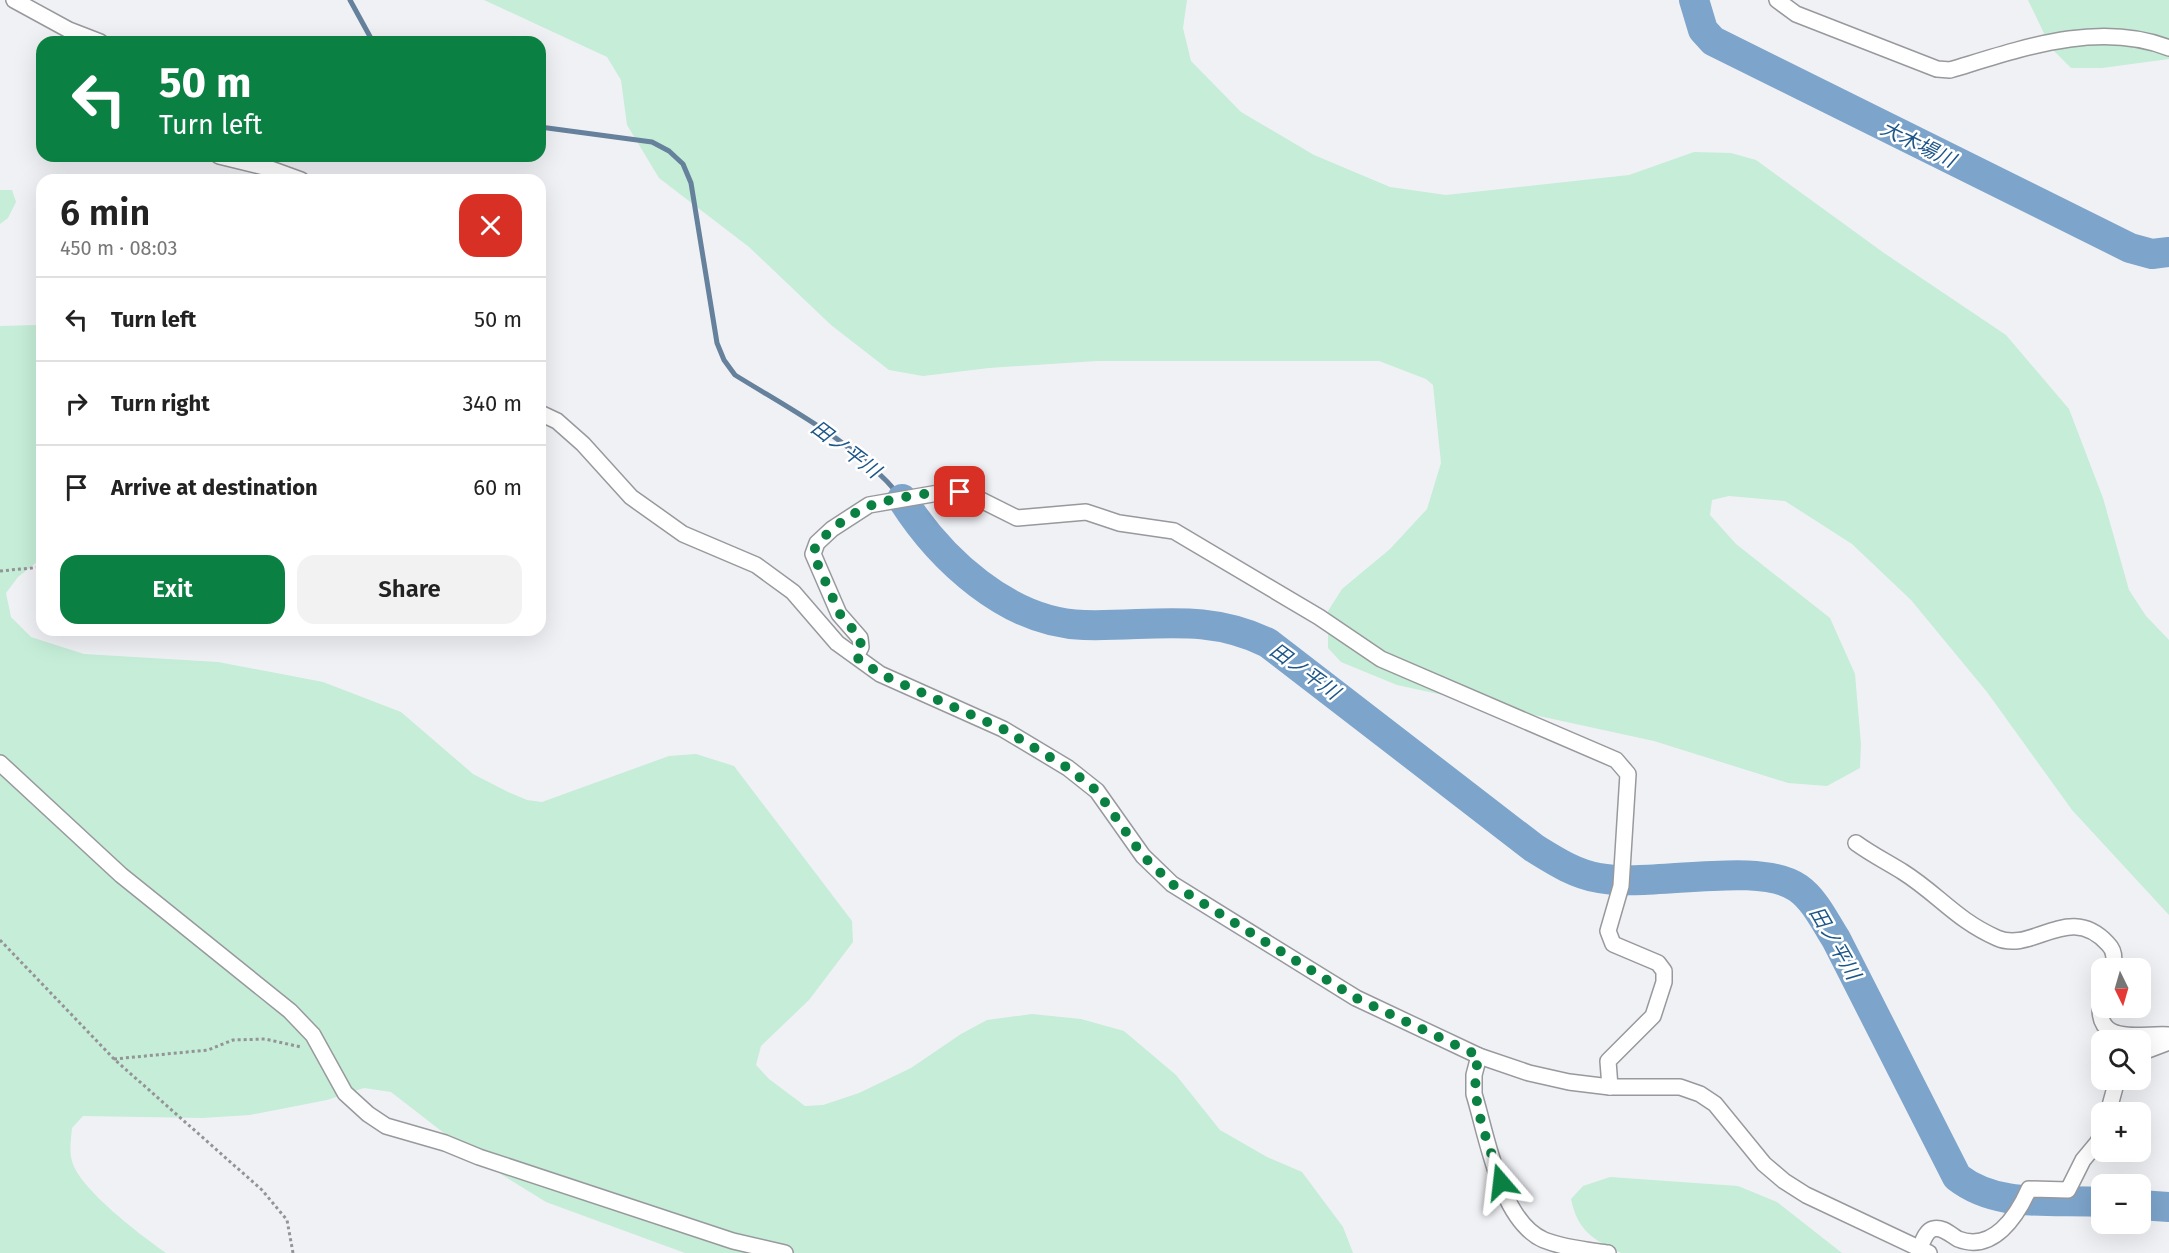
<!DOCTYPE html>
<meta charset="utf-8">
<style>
body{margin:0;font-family:"Fira Sans","Noto Sans JP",sans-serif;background:#f2f2f2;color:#222;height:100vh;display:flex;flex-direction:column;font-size:22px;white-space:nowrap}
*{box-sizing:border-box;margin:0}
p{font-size:20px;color:#767676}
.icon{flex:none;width:33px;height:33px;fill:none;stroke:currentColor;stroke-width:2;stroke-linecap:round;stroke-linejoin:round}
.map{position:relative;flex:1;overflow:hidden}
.sheet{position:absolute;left:36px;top:174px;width:510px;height:462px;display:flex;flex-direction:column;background:#fff;border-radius:18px;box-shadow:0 6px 24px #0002}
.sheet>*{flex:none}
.hud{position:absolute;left:36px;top:36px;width:510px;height:126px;border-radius:18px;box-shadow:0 6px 24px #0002;background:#0b8043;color:#fff;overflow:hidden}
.needle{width:39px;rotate:175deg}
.tools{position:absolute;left:2091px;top:958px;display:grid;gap:12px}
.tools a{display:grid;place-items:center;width:60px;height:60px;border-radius:12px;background:#fff;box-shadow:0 6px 24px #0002;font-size:30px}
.pin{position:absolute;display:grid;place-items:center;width:51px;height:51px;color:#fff;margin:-26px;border-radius:12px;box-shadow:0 3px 9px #0006}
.me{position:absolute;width:66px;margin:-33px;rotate:343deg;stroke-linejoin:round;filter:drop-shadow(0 0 4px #0008)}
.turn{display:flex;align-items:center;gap:21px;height:126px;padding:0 24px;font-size:27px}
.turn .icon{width:78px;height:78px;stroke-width:2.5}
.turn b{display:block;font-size:42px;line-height:51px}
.round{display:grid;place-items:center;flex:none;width:63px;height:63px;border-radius:18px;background:#f2f2f2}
.overview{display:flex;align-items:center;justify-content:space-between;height:102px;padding:0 24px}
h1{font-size:36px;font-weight:600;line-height:45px}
.cta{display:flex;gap:12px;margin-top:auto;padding:12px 24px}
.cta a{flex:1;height:69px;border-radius:18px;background:#0b8043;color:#fff;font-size:24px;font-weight:600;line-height:69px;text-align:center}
.cta a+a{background:#f2f2f2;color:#222}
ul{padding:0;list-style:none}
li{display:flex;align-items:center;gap:18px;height:84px;padding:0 24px;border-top:2px solid #e0e0e0}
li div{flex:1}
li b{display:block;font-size:22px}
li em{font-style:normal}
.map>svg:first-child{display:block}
</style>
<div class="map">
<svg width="2169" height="1253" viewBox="0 0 2169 1253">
<rect width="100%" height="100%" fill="#f0f1f5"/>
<g fill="#c5edd8">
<path d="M484,0H1187L1183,28L1191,61L1241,112L1314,155L1390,187L1446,195L1629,175L1694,152L1731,153L1756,160L1884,253L2006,335L2069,409L2103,498L2129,590L2146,616L2169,640V915L2072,810L1987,692L1911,600L1852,544L1785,501L1729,496L1712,500L1710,515L1736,544L1830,618L1855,674L1861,744L1860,768L1827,786L1788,783L1654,741L1397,685L1341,662L1328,648V611L1342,589L1390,549L1427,509L1441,463L1433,385L1426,379L1379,361H1097L989,368L923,376L889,370L831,325L749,247L659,178L627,125L621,80L607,57Z"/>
<path d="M2028,0H2169V59L2102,68H2071L2051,48Z"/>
<path d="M0,190H12L16,202L8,218L0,224Z"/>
<path d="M37,325L42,328V558L18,577L6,593L11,617L31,637L84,654L218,662L323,682L401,712L473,774L508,792L527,800L542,802L669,756L696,754L734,766L852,921L853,942L809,1000L761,1046L756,1065L769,1079L805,1106L823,1105L859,1093L911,1068L961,1034L987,1020L1032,1014L1081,1019L1124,1031L1176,1075L1220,1130L1267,1157L1302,1172L1343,1227L1353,1253H685L546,1202L480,1161L391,1092L364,1088L327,1100L250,1115L202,1118L83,1116L72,1128C71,1139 69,1151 72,1161C79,1189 142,1236 166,1253H0V326Z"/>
<path d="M1610,1177L1738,1186L1777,1202L1842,1253H1621C1592,1239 1578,1231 1571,1199L1583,1186Z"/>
</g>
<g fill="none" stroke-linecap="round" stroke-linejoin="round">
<g stroke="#65819c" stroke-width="5">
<path d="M350,0L373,42"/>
<path d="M540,127L652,142L669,151L683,164L691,183L717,343L724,360L735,375C793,411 856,443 900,496"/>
</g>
<g stroke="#7da4cb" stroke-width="30">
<path d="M1694,0L1703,30L1713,41L2130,248L2152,254L2169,252"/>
<path d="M902,499C940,559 1008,623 1084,625C1151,627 1205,612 1268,643L1534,848C1555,861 1575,874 1599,878C1650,888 1759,860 1798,888C1815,900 1825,922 1836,939L1957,1177C1998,1209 2052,1199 2102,1202"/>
<path d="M2140,1205L2169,1207"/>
</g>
<defs>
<g id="minor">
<path d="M14,0L69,30L100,42"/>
<path d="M1777,0L1796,14L1937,69L1950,70C2020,49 2098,20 2169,48"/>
<path d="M219,156L268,168L301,180"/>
<path d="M540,413L557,421L583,444L631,497L683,534L756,565L793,592L837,643L880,674L1003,729L1068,768L1097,791L1143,856L1172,884L1356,998L1479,1056L1529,1073L1569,1082L1610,1087H1680L1700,1094L1715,1104L1764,1164L1784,1181L1806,1195L1929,1253"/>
<path d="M856,656L861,647L860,638L839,614L813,554L817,543L832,529L869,505L950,491L971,495L1017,518L1086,512L1119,523L1174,531L1319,617L1381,659L1616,760L1628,774L1621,886L1608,931L1613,944L1658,963L1664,971V982L1653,1016L1608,1061L1610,1087"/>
<path d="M0,763L121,875L290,1011L313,1035L345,1093L368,1114L386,1126L445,1143L479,1157L733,1241L785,1253"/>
<path d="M1856,843C1871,854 1887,862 1903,872C1938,894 1956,920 1997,938C2033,954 2069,901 2108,944C2115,951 2115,959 2112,969"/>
<path d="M2102,994C2090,1048 2137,1033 2169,1035"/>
<path d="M2140,1053L2169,1042"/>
<path d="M1479,1056L1474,1075V1094C1487,1136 1500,1221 1544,1240C1564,1248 1587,1250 1608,1253"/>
<path d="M2108,1113L2117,1080"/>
<path d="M1920,1247C1923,1241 1926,1231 1933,1229C1942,1226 1951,1235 1958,1239C1993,1253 2017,1216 2029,1189L2068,1190L2083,1160L2098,1142L2102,1133"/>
</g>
</defs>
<use href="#minor" stroke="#98999d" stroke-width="18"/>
<g stroke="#949497" stroke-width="3" stroke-dasharray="3 3" stroke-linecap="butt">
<path d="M0,571L42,567"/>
<path d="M0,940L114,1059L262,1190L287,1220L293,1253"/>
<path d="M114,1059L208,1050L233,1040L265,1039L301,1047"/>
</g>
<use href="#minor" stroke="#fff" stroke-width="15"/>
</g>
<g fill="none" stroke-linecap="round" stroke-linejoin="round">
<path stroke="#0b8043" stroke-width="10" stroke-dasharray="0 18" d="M960,492C933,491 899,497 872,505C857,509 815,538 813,554L840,614L860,638L861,647L856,657L880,674L1003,729L1068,768L1097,791L1143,856L1172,884L1356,998L1479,1056C1467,1098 1488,1141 1501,1182"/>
</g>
<g text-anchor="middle" stroke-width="5" stroke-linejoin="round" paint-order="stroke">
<g font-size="20" font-style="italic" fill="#1d5689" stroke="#fff">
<text transform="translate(1918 144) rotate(26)" y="7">大木場川</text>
<text transform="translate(846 449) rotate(37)" y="7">田ノ平川</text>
<text transform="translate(1305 671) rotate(36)" y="7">田ノ平川</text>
<text transform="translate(1835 943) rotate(60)" y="7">田ノ平川</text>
</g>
</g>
</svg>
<div class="tools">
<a><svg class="needle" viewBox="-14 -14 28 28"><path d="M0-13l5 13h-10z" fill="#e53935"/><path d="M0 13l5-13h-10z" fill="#767676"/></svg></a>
<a><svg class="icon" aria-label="search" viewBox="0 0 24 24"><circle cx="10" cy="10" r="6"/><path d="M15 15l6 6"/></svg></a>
<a>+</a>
<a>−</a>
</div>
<div class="pin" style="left:960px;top:492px;background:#d93025"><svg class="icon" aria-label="arrive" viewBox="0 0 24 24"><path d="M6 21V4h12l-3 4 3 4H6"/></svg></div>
<svg class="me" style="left:1501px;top:1182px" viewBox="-20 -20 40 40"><path d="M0-17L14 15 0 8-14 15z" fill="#0b8043" stroke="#fff" stroke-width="4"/></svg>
<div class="hud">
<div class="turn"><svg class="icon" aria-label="left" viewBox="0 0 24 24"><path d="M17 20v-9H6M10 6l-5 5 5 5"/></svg><div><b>50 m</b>Turn left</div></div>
</div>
<section class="sheet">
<div class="overview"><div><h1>6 min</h1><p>450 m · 08:03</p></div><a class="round" style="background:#d93025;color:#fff"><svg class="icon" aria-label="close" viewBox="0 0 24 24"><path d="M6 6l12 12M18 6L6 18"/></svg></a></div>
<ul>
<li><svg class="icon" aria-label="left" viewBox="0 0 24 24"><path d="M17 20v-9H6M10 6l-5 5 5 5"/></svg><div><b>Turn left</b></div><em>50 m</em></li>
<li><svg class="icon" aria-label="right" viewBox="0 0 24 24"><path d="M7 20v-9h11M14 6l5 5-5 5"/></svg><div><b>Turn right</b></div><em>340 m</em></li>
<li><svg class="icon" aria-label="arrive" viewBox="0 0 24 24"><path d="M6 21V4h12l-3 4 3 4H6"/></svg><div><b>Arrive at destination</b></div><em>60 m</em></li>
</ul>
<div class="cta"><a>Exit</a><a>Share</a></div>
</section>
</div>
